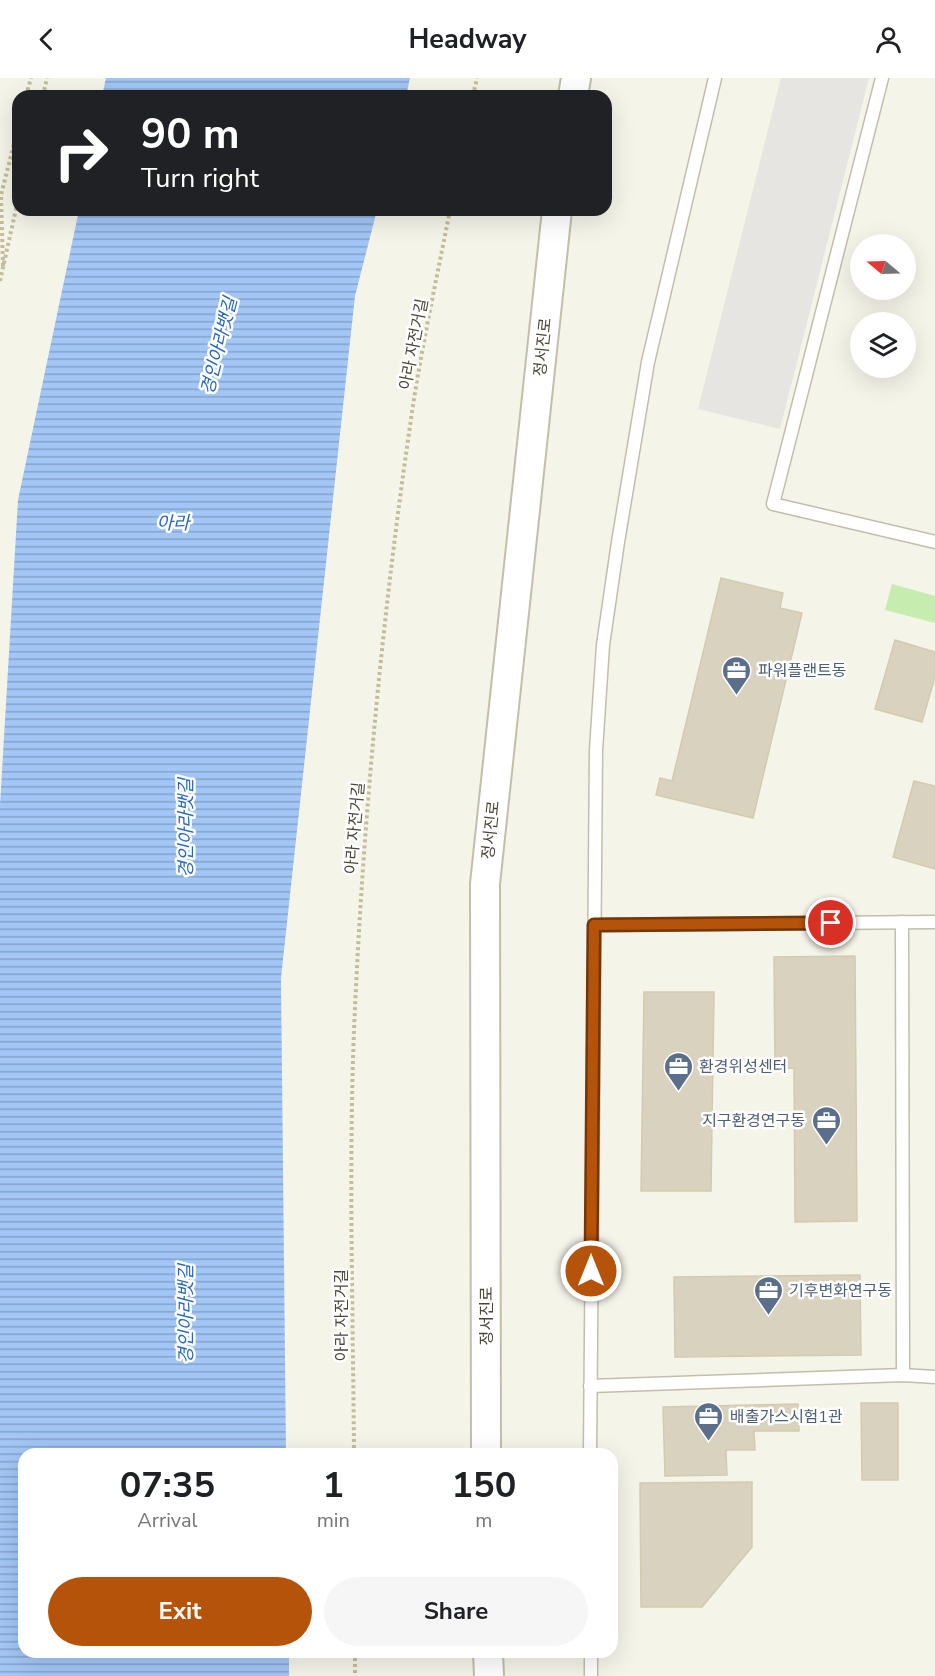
<!DOCTYPE html>
<meta charset="utf-8">
<style>
body{margin:0;font-family:"Nunito Sans","Noto Sans KR",sans-serif;background:#f6f6f6;color:#202124;height:100vh;display:flex;flex-direction:column;font-size:22px;white-space:nowrap}
*{box-sizing:border-box;margin:0}
p{font-size:20px;color:#757577}
.icon{flex:none;width:33px;height:33px;fill:none;stroke:currentColor;stroke-width:2;stroke-linecap:round;stroke-linejoin:round}
.map{position:relative;flex:1;overflow:hidden}
.panel{position:absolute;left:18px;top:1370px;width:600px;height:210px;display:flex;flex-direction:column;background:#fff;border-radius:18px;box-shadow:0 6px 24px #0002}
.panel>*{flex:none}
.hud{position:absolute;left:12px;top:12px;width:600px;height:126px;border-radius:18px;box-shadow:0 6px 24px #0002;background:#202124;color:#fff;overflow:hidden}
.needle{width:39px;rotate:289deg}
.fabs{position:absolute;left:850px;top:156px;display:grid;gap:12px}
.fabs a{display:grid;place-items:center;width:66px;height:66px;border-radius:50%;background:#fff;box-shadow:0 6px 24px #0002;font-size:30px}
.pin{position:absolute;display:grid;place-items:center;width:51px;height:51px;color:#fff;margin:-26px;border:3px solid #fff;border-radius:50%;box-shadow:0 2px 6px #0007}
.me{position:absolute;width:66px;margin:-33px;rotate:0deg;stroke-linejoin:round;filter:drop-shadow(0 0 4px #0008)}
.turn{display:flex;align-items:center;gap:21px;height:126px;padding:0 30px;font-size:27px}
.turn .icon{width:78px;height:78px;stroke-width:2.5}
.turn b{display:block;font-size:42px;line-height:51px}
.eta{display:flex;justify-content:space-evenly;align-items:center;height:102px;text-align:center}
.eta b{font-size:36px;font-weight:700;line-height:42px}
.button{display:flex;gap:12px;margin-top:auto;padding:12px 30px}
.button a{flex:1;height:69px;border-radius:36px;background:#b45309;color:#fff;font-size:24px;font-weight:700;line-height:69px;text-align:center}
.button a+a{background:#f6f6f6;color:#202124}
header{display:flex;justify-content:space-between;align-items:center;height:78px;padding:0 30px;background:#fff;font-size:27px;font-weight:700}
.map>svg:first-child{display:block}
</style>
<header><svg class="icon" aria-label="back" viewBox="0 0 24 24"><path d="M15 5l-7 7 7 7"/></svg>Headway<svg class="icon" aria-label="person" viewBox="0 0 24 24"><circle cx="12" cy="8" r="4"/><path d="M4 21q1-7 8-7t8 7"/></svg></header>
<div class="map">
<svg width="935" height="1598" viewBox="0 0 935 1598">
<defs>
<pattern id="water-rules" width="6" height="5" patternUnits="userSpaceOnUse" patternTransform="scale(1.5)"><rect width="6" height="5" fill="#a2c6f5"/><path d="M0 2.5h6" fill="none" stroke="#86a3c7"/></pattern>
</defs>
<rect width="100%" height="100%" fill="#f5f4e9"/>
<path fill="#c7ecb0" d="M892,506L935,518V545L885,532Z"/>
<path fill="#e7e5e1" d="M781,0H869L780,351L698,331Z"/>
<g fill="url(#water-rules)">
<path d="M106,0H410L406,18H102Z"/>
<path d="M79,132H377L355,218L281,900L286,1375L24,1376V1574H289V1598H0V727L18,422Z"/>
</g>
<g fill="#d8d2be" stroke="#d3cbb0" stroke-width="1.5">
<path d="M721,500L783,515L780,530L802,535L753,740L656,717L660,700L672,703Z"/>
<path d="M895,562L935,574V599L922,644L875,631Z"/>
<path d="M914,703L935,708V791L893,779Z"/>
<path d="M855,878L857,1143L795,1144L794,990L775,991L774,879Z"/>
<path d="M644,914H714L711,1113H641Z"/>
<path d="M860,1197L861,1277L675,1279L674,1199Z"/>
<path d="M861,1325H898V1402H862Z"/>
<path d="M798,1326L799,1353H754L755,1372H726L727,1397L665,1398L663,1329Z"/>
<path d="M752,1404V1469L702,1529H641L640,1405Z"/>
</g>
<g fill="none" stroke-linecap="round" stroke-linejoin="round">
<defs>
<g id="service">
<path d="M882,0L773,426L935,464"/>
<path d="M902,844L903,1297"/>
<path d="M594,847L935,844"/>
<path d="M590,1308L903,1297L935,1299"/>
<path d="M590,1376L596,672L603,567L618,464L648,284L715,0"/>
<path d="M591,1574V1598"/>
</g>
<g id="tertiary">
<path d="M573,18L576,0"/>
<path d="M486,1376L485,806L557,132"/>
<path d="M488,1574L489,1598"/>
</g>
</defs>
<use href="#service" stroke="#c2beab" stroke-width="15"/>
<use href="#tertiary" stroke="#c2beab" stroke-width="32"/>
<g stroke="#c4bc9b" stroke-width="4" stroke-dasharray="3 3" stroke-linecap="butt">
<path d="M26,18L31,0"/>
<path d="M43,18L47,0"/>
<path d="M473,18L477,0"/>
<path d="M3,188L1,117L18,50"/>
<path d="M0,203L18,122"/>
<path d="M354,1376C353,1228 348,1077 355,930C364,735 382,541 410,348C420,276 436,204 450,132"/>
<path d="M355,1574V1598"/>
</g>
<use href="#service" stroke="#fff" stroke-width="12"/>
<use href="#tertiary" stroke="#fff" stroke-width="28"/>
</g>
<g fill="none" stroke-linecap="round" stroke-linejoin="round">
<defs>
<path id="route" d="M591,1193L594,847L831,845"/>
</defs>
<use href="#route" stroke="#753606" stroke-width="15"/>
<use href="#route" stroke="#b45309" stroke-width="10"/>
</g>
<defs>
<symbol id="office-pin" viewBox="-11 -11 22 30"><path d="M0 17L-7.5 6A9.5 9.5 0 1 1 7.5 6Z" fill="#5c6f8a" stroke="#fff"/><path d="M-6-3h4V-5.5h4V-3h4V5H-6ZM-1-4.5V-3h2v-1.5ZM-6 0V1H6V0Z" fill="#fff"/></symbol>
</defs>
<g fill-rule="evenodd">
<use href="#office-pin" x="720" y="576" width="33" height="45"/>
<use href="#office-pin" x="662" y="972" width="33" height="45"/>
<use href="#office-pin" x="810" y="1026" width="33" height="45"/>
<use href="#office-pin" x="752" y="1196" width="33" height="45"/>
<use href="#office-pin" x="692" y="1322" width="33" height="45"/>
</g>
<g text-anchor="middle" stroke-width="5" stroke-linejoin="round" paint-order="stroke">
<g font-size="16" fill="#4a4537" stroke="#fff">
<text transform="translate(413 266) rotate(-79)" y="6">아라 자전거길</text>
<text transform="translate(542 269) rotate(-84)" y="6">정서진로</text>
<text transform="translate(354 750) rotate(-85)" y="6">아라 자전거길</text>
<text transform="translate(490 752) rotate(-84)" y="6">정서진로</text>
<text transform="translate(341 1237) rotate(-90)" y="6">아라 자전거길</text>
<text transform="translate(486 1238) rotate(-90)" y="6">정서진로</text>
</g>
<g font-size="16" fill="#4e5e75" stroke="#fff" text-anchor="start">
<text x="758" y="598">파워플랜트동</text>
<text x="699" y="994">환경위성센터</text>
<text x="805" y="1048" text-anchor="end">지구환경연구동</text>
<text x="789" y="1218">기후변화연구동</text>
<text x="730" y="1344">배출가스시험1관</text>
</g>
<g font-size="18" font-style="italic" fill="#2867be" stroke="#fff">
<text transform="translate(219 268) rotate(-76)" y="6">경인아라뱃길</text>
<text x="173" y="451">아라</text>
<text transform="translate(186 750) rotate(-90)" y="6">경인아라뱃길</text>
<text transform="translate(186 1236) rotate(-90)" y="6">경인아라뱃길</text>
</g>
</g>
</svg>
<div class="fabs">
<a><svg class="needle" viewBox="-14 -14 28 28"><path d="M0-13l5 13h-10z" fill="#e53935"/><path d="M0 13l5-13h-10z" fill="#757577"/></svg></a>
<a><svg class="icon" aria-label="layers" viewBox="0 0 24 24"><path d="M12 4l9 5-9 5-9-5zM3 14l9 5 9-5"/></svg></a>
</div>
<div class="pin" style="left:831px;top:845px;background:#d93025"><svg class="icon" aria-label="arrive" viewBox="0 0 24 24"><path d="M6 21V4h12l-3 4 3 4H6"/></svg></div>
<svg class="me" style="left:591px;top:1193px" viewBox="-20 -20 40 40"><circle r="17" fill="#b45309" stroke="#fff" stroke-width="3"/><path d="M0-11L8 9 0 5-8 9z" fill="#fff"/></svg>
<div class="hud">
<div class="turn"><svg class="icon" aria-label="right" viewBox="0 0 24 24"><path d="M7 20v-9h11M14 6l5 5-5 5"/></svg><div><b>90 m</b>Turn right</div></div>
</div>
<section class="panel">
<div class="eta">
<div><b>07:35</b><p>Arrival</p></div>
<div><b>1</b><p>min</p></div>
<div><b>150</b><p>m</p></div>
</div>
<div class="button"><a>Exit</a><a>Share</a></div>
</section>
</div>
